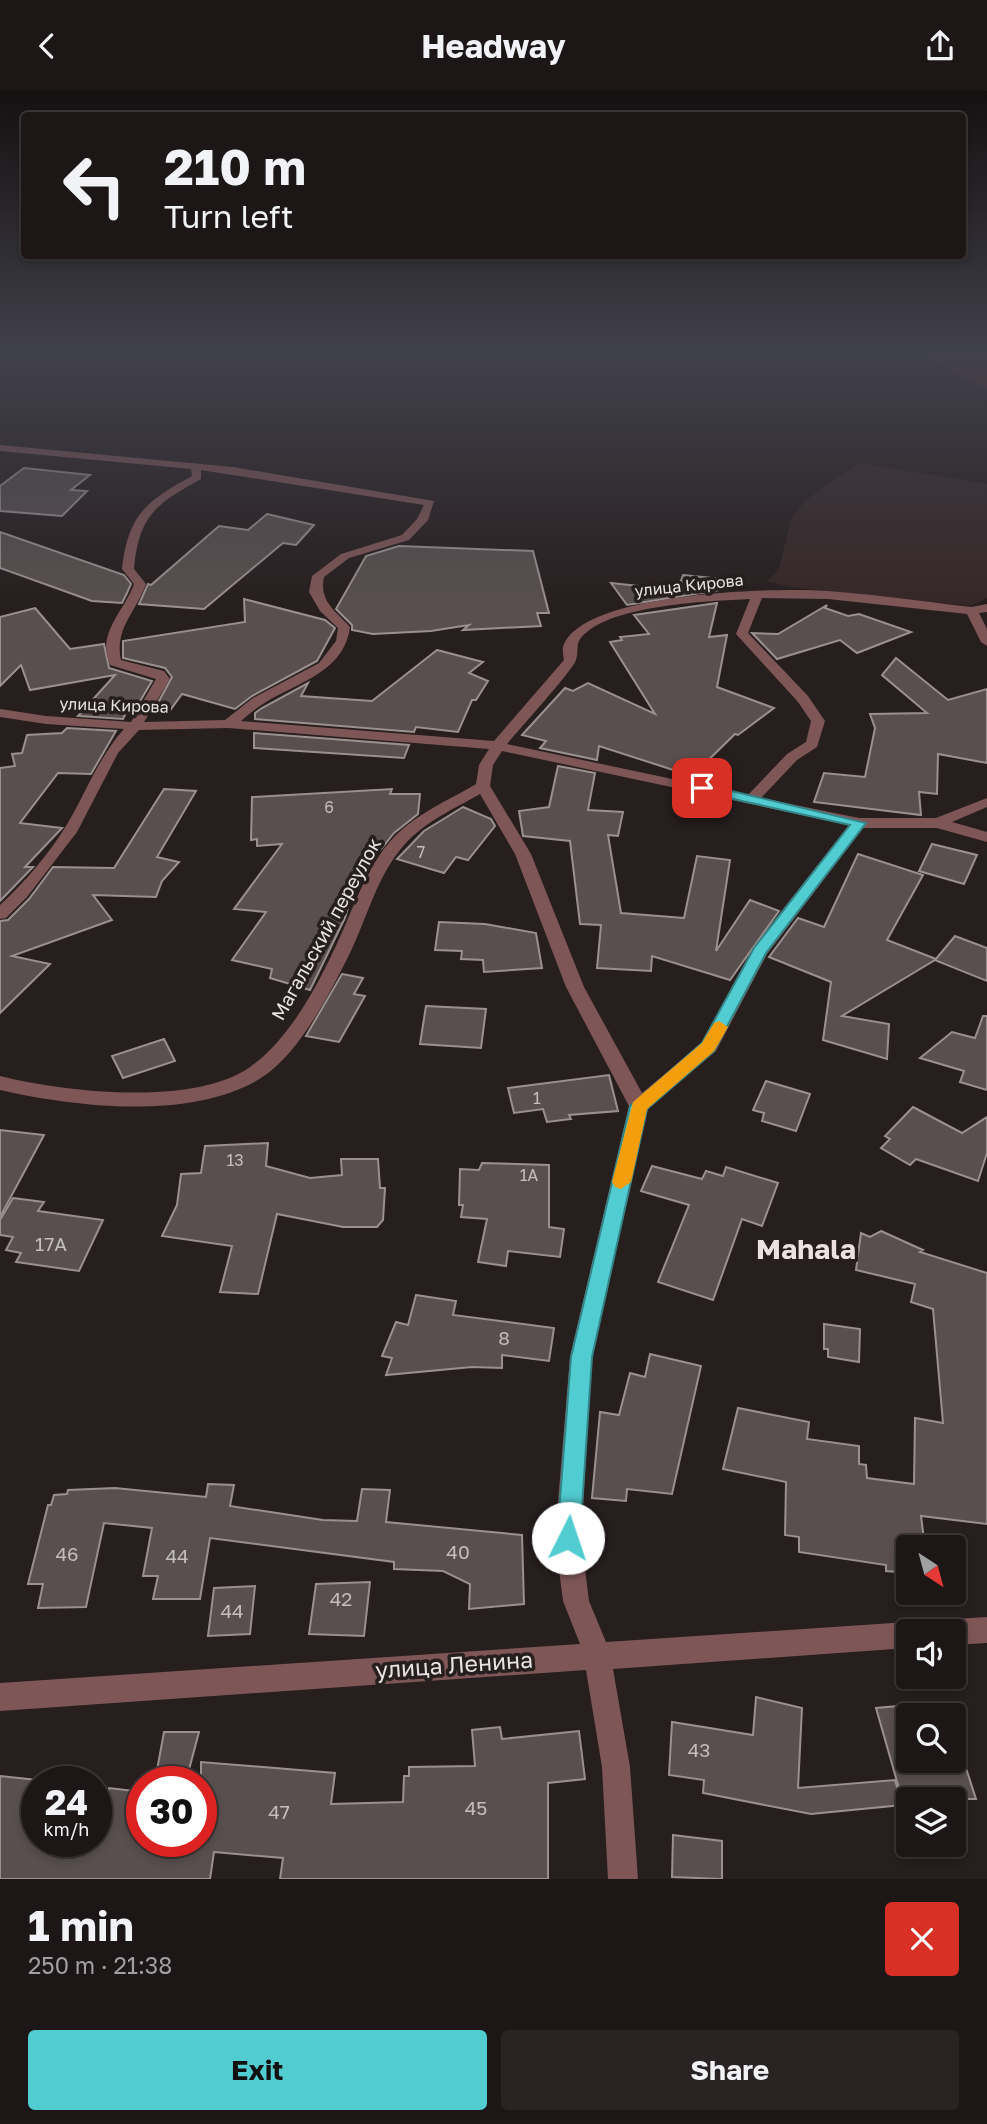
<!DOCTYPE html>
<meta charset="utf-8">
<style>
body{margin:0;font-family:"Golos Text",sans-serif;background:#2a2323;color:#f1f3f6;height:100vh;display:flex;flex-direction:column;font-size:26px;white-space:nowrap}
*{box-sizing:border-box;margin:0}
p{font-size:23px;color:#a09fa1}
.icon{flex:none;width:38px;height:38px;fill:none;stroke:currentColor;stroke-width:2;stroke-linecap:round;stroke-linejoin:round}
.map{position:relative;height:1788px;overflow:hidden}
.sheet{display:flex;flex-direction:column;background:#1d1616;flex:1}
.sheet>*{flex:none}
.top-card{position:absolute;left:21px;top:21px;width:945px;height:147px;border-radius:7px;box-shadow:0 4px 10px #0003,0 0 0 2px #3b3535;background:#1d1616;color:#f1f3f6;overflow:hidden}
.needle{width:46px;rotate:144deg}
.fabs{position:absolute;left:896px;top:1444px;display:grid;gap:14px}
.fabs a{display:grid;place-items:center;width:70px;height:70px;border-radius:7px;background:#1d1616;box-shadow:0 4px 10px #0003,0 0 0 2px #3b3535;font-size:35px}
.speed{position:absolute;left:21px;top:1675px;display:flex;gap:14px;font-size:35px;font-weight:700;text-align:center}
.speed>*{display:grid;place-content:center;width:91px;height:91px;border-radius:50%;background:#1d1616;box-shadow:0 4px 10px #0003,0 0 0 2px #3b3535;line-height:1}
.speed small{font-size:18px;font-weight:400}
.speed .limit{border:10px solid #d22;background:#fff;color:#111}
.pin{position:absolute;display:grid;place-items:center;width:60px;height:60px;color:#fff;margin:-30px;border-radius:14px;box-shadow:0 4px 10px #0006}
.me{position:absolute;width:77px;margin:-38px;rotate:4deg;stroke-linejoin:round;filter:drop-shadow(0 0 5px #0008)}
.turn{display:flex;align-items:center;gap:24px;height:147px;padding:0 28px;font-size:32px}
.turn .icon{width:91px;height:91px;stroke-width:2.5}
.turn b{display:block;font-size:49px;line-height:60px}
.round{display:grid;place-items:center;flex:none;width:74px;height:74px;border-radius:7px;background:#2a2323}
.head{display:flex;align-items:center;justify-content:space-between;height:119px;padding:0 28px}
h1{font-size:42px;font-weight:700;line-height:52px}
.primary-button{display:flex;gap:14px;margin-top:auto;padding:14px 28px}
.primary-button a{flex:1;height:80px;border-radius:7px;background:#51ccd1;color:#111;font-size:28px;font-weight:700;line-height:80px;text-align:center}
.primary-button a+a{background:#2a2323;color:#f1f3f6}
header{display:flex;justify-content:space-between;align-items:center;height:91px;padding:0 28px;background:#1d1616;font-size:32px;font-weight:700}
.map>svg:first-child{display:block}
</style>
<header><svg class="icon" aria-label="back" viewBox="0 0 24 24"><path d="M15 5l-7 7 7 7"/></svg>Headway<svg class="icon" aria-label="share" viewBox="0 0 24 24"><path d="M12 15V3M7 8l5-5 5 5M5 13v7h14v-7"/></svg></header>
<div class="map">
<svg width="987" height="1788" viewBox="0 0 987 1788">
<rect width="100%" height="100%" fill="#271e1e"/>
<path fill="#362727" d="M859,372L987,393V507L970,515L788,496L767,490L779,478L791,428L807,408Z"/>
<path fill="#631e25" d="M924,265H987V298Z"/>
<g fill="#584f4e" stroke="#9b9090" stroke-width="2">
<path d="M24,377L90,384L71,399L87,400L62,425L0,420V395Z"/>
<path d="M267,423L314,434L296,454L283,452L204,518L139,513L148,493L151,494L219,435L248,439Z"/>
<path d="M0,441L124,484L131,493L127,502L122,512L92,510L0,477Z"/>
<path d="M399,455L533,460L549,522H537L541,535L463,539L469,534L431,540L373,543L352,539V534L336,518L366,465Z"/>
<path d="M683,484L722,488L720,499L627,514L611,492L667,498L668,494L679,495Z"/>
<path d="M244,508L325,529L335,537L317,570L252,605L235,618L182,603L169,621L154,619L172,586L165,577L123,567V550L245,531Z"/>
<path d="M717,512L709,546L727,544L717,596L774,617L738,644L735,643L692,685L599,655L597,669L540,657L546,650L522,644L565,597L573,600L588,592L655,623L610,551L622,549L620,546L649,543L634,524Z"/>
<path d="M827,514L825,517L848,525L859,523L911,541L857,562L840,549L777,568L752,542L778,543Z"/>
<path d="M35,517L70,558L104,553L109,577L152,590L136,617L129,616L123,628L78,625L115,584L30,599L21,574L0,595V526Z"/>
<path d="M437,559L483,571L469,582L488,590L476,609H472L458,641L416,636L414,641L255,628V622L262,617L308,592L301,605L372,610Z"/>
<path d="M896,567L948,609L987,598V672L938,663L937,703L919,701L921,724L814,711L824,682L865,686L875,637L870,623L927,622L882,584Z"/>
<path d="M67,637L116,640L91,683L58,682L20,732L62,737L25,776H33L0,810V677L15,675L12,663L22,662L27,644L62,642Z"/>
<path d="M254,642L409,654L404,667L254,657Z"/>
<path d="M558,675L595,682L588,719L623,721L618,745L608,744L621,822L684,827L697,765L730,769L716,860L750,809L779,820L730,889L652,865L651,880L597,877L601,834L580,833L570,750L523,745L519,720L549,716Z"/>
<path d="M164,698L196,700L157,766L179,771L162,790L156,806L93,804L112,829L12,865L50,873L0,922V830L8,829L29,808L53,776L114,777Z"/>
<path d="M392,698L390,703H420L418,723L394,742L378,762L366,758L345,827L310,899L270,887L272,878L232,869L266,821L234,818L282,753L257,755V748L251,749L252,706Z"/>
<path d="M463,716L491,728L495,735L468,769L456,766L444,782L397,768L424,740Z"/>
<path d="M932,753L977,764L964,793L919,780Z"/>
<path d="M858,763L923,784L887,849L936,868L955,845L987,857V890L935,869L842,925L889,933L887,968L823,949L831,891L769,866L798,827L824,836Z"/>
<path d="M439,831L485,833L536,842L542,877L484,881L483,869L461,868L462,860L435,859Z"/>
<path d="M342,883L363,887L354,903L365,905L339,951L306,945Z"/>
<path d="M426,915L486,918L481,957L420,953Z"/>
<path d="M983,925H987V999L960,991L964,980L920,967L952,941L975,947Z"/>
<path d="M164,948L175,970L123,987L112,965Z"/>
<path d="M609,984L618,1020L569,1024L571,1028L547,1031L543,1018L514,1022L508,997Z"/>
<path d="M766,990L810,1003L796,1040L762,1030L764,1022L753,1019Z"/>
<path d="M913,1016L962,1042L987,1026V1062L978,1090L916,1068L910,1074L881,1057L890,1048L885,1045Z"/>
<path d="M0,1039L44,1044L0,1126Z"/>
<path d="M268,1052L266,1075L310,1087L342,1084L341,1068H378L380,1097H385L383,1129L377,1136H343L277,1123L258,1203L220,1201L232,1155L162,1145L177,1114L181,1083L201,1082L205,1055Z"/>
<path d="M482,1072L549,1074V1136L564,1138L560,1166L508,1160L506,1175L478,1171L487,1128L461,1126L463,1114H459L460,1078L479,1079Z"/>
<path d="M652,1075L702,1088L706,1080L723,1085L726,1076L778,1092L762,1135L742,1128L713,1209L658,1191L689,1114L641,1100Z"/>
<path d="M13,1107L44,1111L38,1120L103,1129L79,1180L16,1171L21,1162L6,1159L13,1146L0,1144V1129Z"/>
<path d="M881,1140L923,1159L920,1161L987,1182V1433L921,1425L925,1456H908V1482L886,1480V1474L799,1461V1446L785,1444L786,1391L723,1378L738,1317L809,1331L807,1348L859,1355V1373L866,1374L867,1387L914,1393L915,1327L943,1332L933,1218L911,1211L915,1193L856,1179L861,1142L870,1146Z"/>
<path d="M416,1204L456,1210L453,1224L554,1237L549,1270L502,1264V1277L472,1276L386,1284L392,1267L382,1265L396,1231L408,1234Z"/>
<path d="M824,1233L860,1238L859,1271L828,1266V1258H824Z"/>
<path d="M650,1263L701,1275L672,1403L627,1398L626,1410L592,1407L600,1321L619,1324L630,1282L645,1286Z"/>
<path d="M208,1393L234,1394L230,1415L323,1429L357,1430L362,1398L390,1399L386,1431L522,1444L524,1513L469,1518L470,1493L443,1480L394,1478V1471L210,1447L200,1508H153L158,1485H143L152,1437L104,1432L86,1516L38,1517L43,1493H28L48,1414H51L54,1404L67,1403L68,1399L115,1397L206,1406Z"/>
<path d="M370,1491L364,1545L309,1543L316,1493Z"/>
<path d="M255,1495L250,1543L208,1545L214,1497Z"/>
<path d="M756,1606L802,1617L798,1697L895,1689L902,1714L811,1723L703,1702L704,1689L669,1684L672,1631L753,1644Z"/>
<path d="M945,1611L946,1624H908V1670H954V1640L976,1708H902L876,1617Z"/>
<path d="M500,1636L502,1648L579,1640L585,1688L548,1692V1788H280L283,1767L214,1761L210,1788H0V1685L37,1689V1750H96V1730L109,1697L142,1701V1750H201V1671L335,1682L331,1713L403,1711L404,1685H409V1676L475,1675L472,1639Z"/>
<path d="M164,1641H199L186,1690H155Z"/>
<path d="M673,1744L722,1750V1788L672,1786Z"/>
</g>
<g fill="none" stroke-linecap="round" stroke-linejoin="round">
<g fill="#7e5656" fill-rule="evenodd">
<path d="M0,354L233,376L434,410L428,429L409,449L349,467L324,486C319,511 335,519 350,536C344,582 297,591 263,613C255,618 248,624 241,630L494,650L564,569C563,564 562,557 564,553C587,503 757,498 807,499C862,501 917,510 972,516L987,513V521L979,522L987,538V555L981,551L967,523L828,508L762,507L748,542L808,605L825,630L817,656L797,669L761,707L859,727H936L987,707V716L952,731L987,741V751L937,737H863L767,863L716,960L648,1018L592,1266L581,1447L589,1510L606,1551L908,1531L918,1535L920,1540H908V1557L613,1578L630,1676L638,1788H608L602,1676L586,1579L0,1620V1592L580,1553L563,1510L555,1447L570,1266L629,1015L566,896L515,763L480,703C454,718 426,730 405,753C376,785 367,829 348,866C329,904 298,964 261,987C193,1030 74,1016 0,999V985C65,1001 193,1016 250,976C287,950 314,901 333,861C353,821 364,777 396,744C418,722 449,709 476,693L479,674L489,658L228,637L139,639L118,662L77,741L27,806L6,827L0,828V814C24,792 49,763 66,735C86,702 98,667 124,638L46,633L0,626V618L46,625L131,631L156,588L110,574C96,542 124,521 134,493L122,478C128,424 146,410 192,385L191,378L0,360ZM201,379L424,414L417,428L402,444L341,463L312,485L309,501L320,520L338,537L336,550L319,572L253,607L225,629L144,631L170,588L164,580L121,569C114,538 136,521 146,493L134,478C139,424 156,413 201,388ZM750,508L736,543L798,611L811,630L806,651L787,663L748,704L507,653C518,640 573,579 576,569C580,557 573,552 587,541C619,514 708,510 750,508ZM502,660L849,734L753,857L702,952L642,1002L584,896L531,763L490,695L493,674Z"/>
<path d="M987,1526V1552L954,1554V1540H941L945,1532L954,1528Z"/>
</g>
</g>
<linearGradient id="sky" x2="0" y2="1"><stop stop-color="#151010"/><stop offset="0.51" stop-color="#41414c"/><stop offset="1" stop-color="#41414c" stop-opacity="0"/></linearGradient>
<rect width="987" height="515" fill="url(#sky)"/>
<path fill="#51ccd1" stroke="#358588" stroke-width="2" d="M702,693L866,732L766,862L714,960L647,1018L592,1266L580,1447L577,1455L568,1458L560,1455L557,1447L571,1266L630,1015L702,952L754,857L850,734L697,700V694Z"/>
<path fill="#f59e0b" d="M719,930L728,936L714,960L647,1018L631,1091L621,1098L615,1096L612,1091L633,1011L702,952L714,932Z"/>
<g text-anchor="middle" stroke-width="7" stroke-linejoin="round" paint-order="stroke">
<g font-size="16" fill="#e8e2e2" stroke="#271e1e">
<text transform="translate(689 494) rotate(-6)" y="6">улица Кирова</text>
<text transform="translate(114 614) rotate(2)" y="6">улица Кирова</text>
</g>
<g font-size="16" fill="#c4bdbd">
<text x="329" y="722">6</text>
<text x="421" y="767">7</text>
<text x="537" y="1013">1</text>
<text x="235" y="1075">13</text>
<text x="529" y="1090">1A</text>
</g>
<g font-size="19" fill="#e8e2e2" stroke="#271e1e">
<text transform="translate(326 838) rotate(-61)" y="7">Магальский переулок</text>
</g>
<g font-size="19" fill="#c4bdbd">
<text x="51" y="1160">17A</text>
<text x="504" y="1254">8</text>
<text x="458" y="1468">40</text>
<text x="67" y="1470">46</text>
<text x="177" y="1472">44</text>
<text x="341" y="1515">42</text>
<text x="232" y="1527">44</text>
<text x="699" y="1666">43</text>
<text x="476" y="1724">45</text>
<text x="279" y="1728">47</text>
</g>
<g font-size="23" fill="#e8e2e2" stroke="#271e1e">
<text transform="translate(454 1574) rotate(-4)" y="8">улица Ленина</text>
</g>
<g font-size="28" font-weight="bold" fill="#ede1e1" stroke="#271e1e">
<text x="806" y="1168">Mahala</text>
</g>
</g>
</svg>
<div class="fabs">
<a><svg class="needle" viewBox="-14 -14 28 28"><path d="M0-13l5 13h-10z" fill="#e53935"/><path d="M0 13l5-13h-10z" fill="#a09fa1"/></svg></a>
<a><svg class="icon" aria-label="sound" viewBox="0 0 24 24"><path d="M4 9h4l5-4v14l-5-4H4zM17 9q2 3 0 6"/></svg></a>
<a><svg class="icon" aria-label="search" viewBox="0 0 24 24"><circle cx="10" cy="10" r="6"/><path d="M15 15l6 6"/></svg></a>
<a><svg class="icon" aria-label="layers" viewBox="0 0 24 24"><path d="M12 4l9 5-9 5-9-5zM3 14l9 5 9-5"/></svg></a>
</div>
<div class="speed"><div>24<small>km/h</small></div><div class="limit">30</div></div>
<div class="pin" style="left:702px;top:697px;background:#d93025"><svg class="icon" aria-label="arrive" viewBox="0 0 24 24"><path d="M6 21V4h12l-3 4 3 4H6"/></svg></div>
<svg class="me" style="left:568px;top:1447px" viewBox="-20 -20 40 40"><circle r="19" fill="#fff"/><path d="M0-13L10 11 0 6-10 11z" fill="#51ccd1"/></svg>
<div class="top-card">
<div class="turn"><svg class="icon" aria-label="left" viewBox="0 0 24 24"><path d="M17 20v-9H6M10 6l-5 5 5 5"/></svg><div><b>210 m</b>Turn left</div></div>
</div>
</div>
<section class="sheet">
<div class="head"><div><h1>1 min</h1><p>250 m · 21:38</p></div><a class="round" style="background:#d93025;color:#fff"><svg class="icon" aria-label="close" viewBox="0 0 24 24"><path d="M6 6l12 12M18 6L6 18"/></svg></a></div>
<div class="primary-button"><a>Exit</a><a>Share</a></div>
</section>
